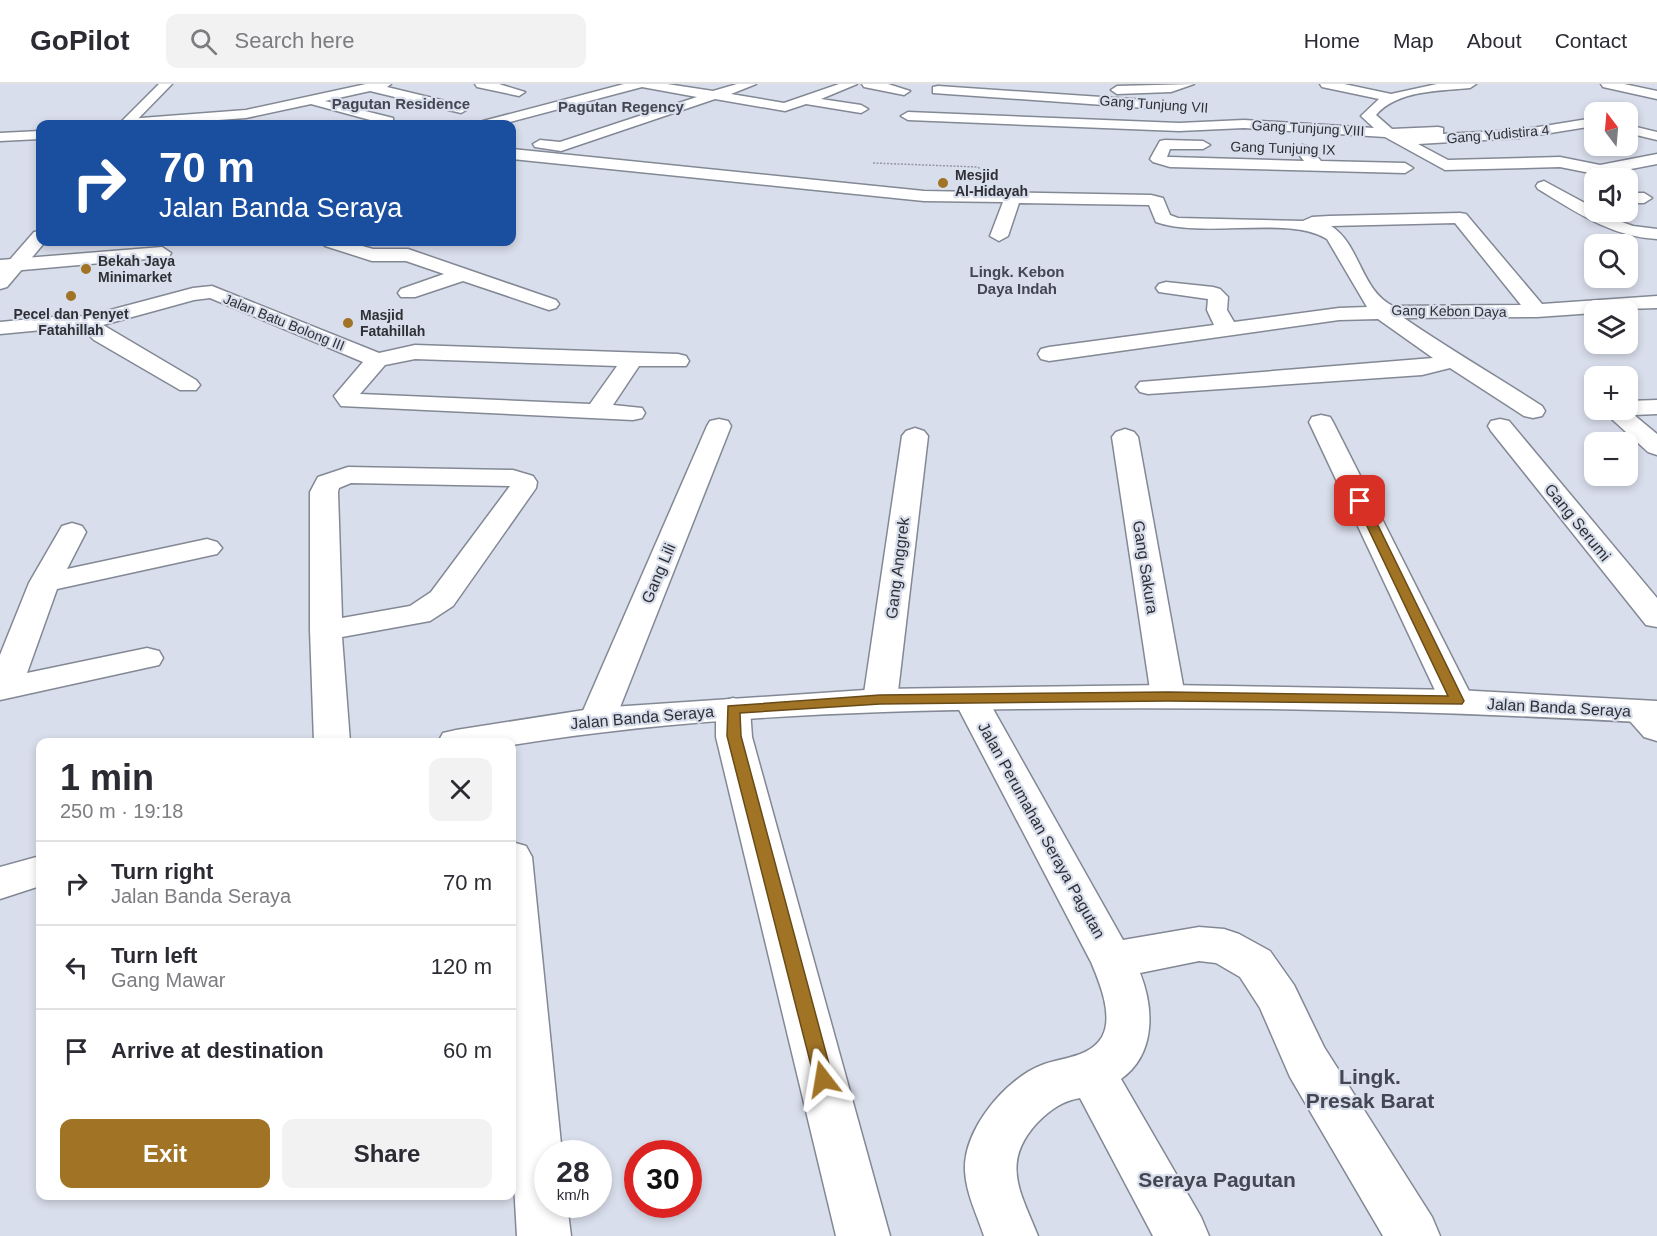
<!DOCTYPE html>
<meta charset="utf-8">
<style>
body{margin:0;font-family:Arial,sans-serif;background:#f2f2f3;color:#2b2b33;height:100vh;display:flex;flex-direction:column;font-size:22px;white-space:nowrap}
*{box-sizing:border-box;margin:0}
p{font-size:20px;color:#7c7c81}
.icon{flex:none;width:33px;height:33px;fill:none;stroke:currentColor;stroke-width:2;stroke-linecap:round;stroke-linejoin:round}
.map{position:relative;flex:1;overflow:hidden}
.side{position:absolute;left:36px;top:654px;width:480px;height:462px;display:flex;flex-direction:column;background:#fff;border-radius:12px;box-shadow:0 3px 9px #0003}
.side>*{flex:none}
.guide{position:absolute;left:36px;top:36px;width:480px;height:126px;border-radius:12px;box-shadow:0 3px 9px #0003;background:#1a4fa0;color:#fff;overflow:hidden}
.needle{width:39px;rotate:344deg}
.buttons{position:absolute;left:1584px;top:18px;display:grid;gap:12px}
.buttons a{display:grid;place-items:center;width:54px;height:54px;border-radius:12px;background:#fff;box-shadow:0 3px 9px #0003;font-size:30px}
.speed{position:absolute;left:534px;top:1056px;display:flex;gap:12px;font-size:30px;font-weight:700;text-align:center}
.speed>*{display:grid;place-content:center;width:78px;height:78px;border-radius:50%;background:#fff;box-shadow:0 3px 9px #0003;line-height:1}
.speed small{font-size:15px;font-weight:400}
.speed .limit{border:9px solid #d22;background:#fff;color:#111}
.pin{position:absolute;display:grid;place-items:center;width:51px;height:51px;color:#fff;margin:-26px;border-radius:12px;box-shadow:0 3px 9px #0006}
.me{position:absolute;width:66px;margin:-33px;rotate:346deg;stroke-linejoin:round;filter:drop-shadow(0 0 4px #0008)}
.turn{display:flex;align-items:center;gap:21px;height:126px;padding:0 24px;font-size:27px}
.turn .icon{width:78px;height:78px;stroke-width:2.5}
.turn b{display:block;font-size:42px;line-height:51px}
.round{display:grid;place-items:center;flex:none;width:63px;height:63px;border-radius:12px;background:#f2f2f3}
.headline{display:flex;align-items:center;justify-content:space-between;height:102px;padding:0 24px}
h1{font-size:36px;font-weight:700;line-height:45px}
.primary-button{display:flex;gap:12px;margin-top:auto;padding:12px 24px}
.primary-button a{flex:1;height:69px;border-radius:12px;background:#a17325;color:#fff;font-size:24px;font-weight:700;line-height:69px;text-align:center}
.primary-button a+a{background:#f2f2f3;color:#2b2b33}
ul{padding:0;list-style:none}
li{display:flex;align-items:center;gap:18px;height:84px;padding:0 24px;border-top:2px solid #e1e1e2}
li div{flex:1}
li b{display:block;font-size:22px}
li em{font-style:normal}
header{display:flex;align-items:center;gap:36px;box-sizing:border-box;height:84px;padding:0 30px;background:#fff;border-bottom:2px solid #e1e1e2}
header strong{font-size:28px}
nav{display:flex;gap:33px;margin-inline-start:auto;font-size:21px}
.search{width:420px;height:54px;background:#f2f2f3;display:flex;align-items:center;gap:15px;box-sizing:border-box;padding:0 21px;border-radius:12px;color:#7c7c81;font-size:22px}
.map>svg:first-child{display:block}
</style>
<header>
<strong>GoPilot</strong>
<div class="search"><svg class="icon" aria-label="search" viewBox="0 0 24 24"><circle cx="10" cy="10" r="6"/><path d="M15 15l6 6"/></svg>Search here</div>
<nav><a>Home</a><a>Map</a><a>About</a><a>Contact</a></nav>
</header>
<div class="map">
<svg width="1657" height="1152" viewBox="0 0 1657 1152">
<rect width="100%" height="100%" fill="#d9deec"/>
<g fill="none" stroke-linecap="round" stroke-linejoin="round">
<defs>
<g id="street">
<path d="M366,0H391L387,3L466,22L468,25L461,29L370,7L325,17L393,34V40H385L311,20L246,34L163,40L121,39L128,35L246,26Z"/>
<path d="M475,0H499L525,8L519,12L477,3Z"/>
<path d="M624,0H667L713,7L737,0H756L731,10L784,19L839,0H857L821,15L861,21L868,25L861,29L806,20L785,27L715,15L561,67L535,63L533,60L540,56L560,58L697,13L642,3L502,40H481L483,37Z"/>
<path d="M862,0H888L910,7L904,11L864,3Z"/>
<path d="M1194,0L1171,8L1117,10L1111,6L1117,2Z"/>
<path d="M1320,0H1344L1391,10L1437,0H1476L1470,4C1440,7 1397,6 1376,31L1392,45L1438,43L1443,44V50L1519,46L1594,34V42L1519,54L1418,60L1448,76L1560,73L1600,81L1657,70V80L1600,91L1560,83L1445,86L1385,53L1244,44L1179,47L908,36L901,32L908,28L1179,39L1244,36L1374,44L1361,32L1379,15L1322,3Z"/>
<path d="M1601,0H1624L1657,7V15L1603,3Z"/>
<path d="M938,2L1146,16L1153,20L1146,24L933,9V3Z"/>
<path d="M1628,41L1657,48V56L1628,49Z"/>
<path d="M40,47V55L0,57V49Z"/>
<path d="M1165,56L1203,57L1210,61L1203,65H1170L1167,73H1170L1304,77L1295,65L1302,61L1307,62L1321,77L1405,79L1413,84L1405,89L1170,83L1153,78L1150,75L1160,57Z"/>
<path d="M512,65L924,107L1151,111L1163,114L1170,131L1178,134L1303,137L1312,133L1329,132L1460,129L1466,130L1542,220L1657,212V224L1594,226V229L1537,233L1404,234C1449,265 1496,292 1542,322L1545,327L1542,332L1533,334L1524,332L1450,284L1422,291L1148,310L1140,308L1136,303L1140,298L1433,274L1378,235L1339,236L1049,277L1041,275L1038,270L1041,265L1049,263L1214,241L1207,226L1208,215L1159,208L1156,204L1159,200L1166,198L1213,203L1220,205L1228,213L1227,226L1234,238L1339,224L1367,223L1327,155C1289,131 1204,155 1156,138L1149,121L1019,119L1008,152L999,157L990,152L1003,118L924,117L512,75ZM1455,139L1521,221L1393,222C1361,207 1360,160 1331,142Z"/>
<path d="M1544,97L1594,124V128L1633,142L1657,145V155C1612,153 1576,128 1538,105L1536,102L1538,99Z"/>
<path d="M1628,109H1644L1652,114L1644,119H1628Z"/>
<path d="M322,158H348L373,165H408L556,216L559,220L556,224L549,226L463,197L415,213H401L398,209L401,205L444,190L406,177H372L325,162Z"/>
<path d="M162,163L171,169L169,173L0,188V176Z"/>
<path d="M212,202L379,269L415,261L678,270L686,272L689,277L686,282H639L613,321L642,324L645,329L642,334L633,336L341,322L334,312L363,278L210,214L194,216L103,241L196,296L200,301L196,306H180L94,256L83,245L74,243L0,250V238L74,231L84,233L193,204ZM415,275L617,282L590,320L360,310L385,281Z"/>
<path d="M1657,316V330L1634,331L1657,350V371L1648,368L1604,328L1606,326H1628V317Z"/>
<path d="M1321,331L1330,333L1333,338L1474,617L1469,625L1457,628L1445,625L1440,617L1309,338L1312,333Z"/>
<path d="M719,335L728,337L731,342L615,636L609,644L597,648L585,644L579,636L707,342L710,337Z"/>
<path d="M1500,335L1509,337L1657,514V543L1646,541L1491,347L1488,342L1491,337Z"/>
<path d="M915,344L924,347L928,352L897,616L892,624L880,627L868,624L863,616L902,352L906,347Z"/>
<path d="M1125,345L1134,348L1138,353L1185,612L1180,620L1168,623L1156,620L1151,612L1112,353L1116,348Z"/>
<path d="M348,383L513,386L533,392L537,398L536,404L453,522L430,537L342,553L350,658H314L310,546V408L318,393ZM351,399L510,402L431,508L410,522L342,534L338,408L339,404Z"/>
<path d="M72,439L82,442L86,448L67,485L207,455L217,458L222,464L217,470L57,505L27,589L147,564L159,567L163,574L159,581L0,616V571L29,499L62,442Z"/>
<path d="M971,605L983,608L988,616L1123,856L1199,843L1224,845L1239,850L1270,867L1294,901L1324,963L1432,1133L1440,1152H1383L1290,993L1260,924L1240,893L1216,879L1199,877L1140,889C1154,924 1156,970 1121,995L1201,1133L1209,1152H1153L1080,1014C1062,1017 1050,1026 1037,1039C1000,1079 1021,1109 1038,1152H984C977,1131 966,1109 965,1087C963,1046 1005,995 1042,981C1063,973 1089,974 1102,953C1114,932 1099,897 1091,878L954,616L959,608Z"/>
<path d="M733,614L745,617L750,625L752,653L890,1152H836L716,653V625L721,617Z"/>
<path d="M1639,617L1651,620L1657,625V657L1644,653L1622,628L1627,620Z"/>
<path d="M512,758L526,762L532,773L562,1070H548V1120H567L571,1152H517L512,1065Z"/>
</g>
<g id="secondary">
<path d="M159,0H172L133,40H119Z"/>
<path d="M40,147V158H45L7,203L0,205V187L34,148Z"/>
<path d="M1168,601L1457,606L1657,617V639C1446,627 1235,622 1023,625C852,627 680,634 512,661V658H438L443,649L456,646L597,624L880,605Z"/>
<path d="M40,772V802L0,815V783Z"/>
</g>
</defs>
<use href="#street" stroke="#838895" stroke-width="3"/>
<use href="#secondary" stroke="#838895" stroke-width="3"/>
<path stroke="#9498a3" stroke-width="1.5" stroke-dasharray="2 1.5" stroke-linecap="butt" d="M873,79L977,83L987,88"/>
<use href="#street" fill="#fff" fill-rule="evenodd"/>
<use href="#secondary" fill="#fff" fill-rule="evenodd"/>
</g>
<path fill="#a17325" stroke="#694b18" stroke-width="1.5" d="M1360,414L1366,417L1464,617L1462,620L1168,617L880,620L740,629L741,652L833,995L830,1001L823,1003L816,1001L727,652L728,622L880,611L1168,608L1448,612L1355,417Z"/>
<g fill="#a17325" stroke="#d9deec" stroke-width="2">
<circle cx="943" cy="99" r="6"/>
<circle cx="86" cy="185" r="6"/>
<circle cx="71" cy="212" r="6"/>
<circle cx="348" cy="239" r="6"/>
</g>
<g text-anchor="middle" stroke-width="4.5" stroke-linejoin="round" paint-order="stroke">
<g font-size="14" fill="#2e3035" stroke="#d9deec">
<text transform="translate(1154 20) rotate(4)" y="5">Gang Tunjung VII</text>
<text transform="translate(1308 44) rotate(3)" y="5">Gang Tunjung VIII</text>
<text transform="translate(1498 50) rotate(-5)" y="5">Gang Yudistira 4</text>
<text transform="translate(1283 64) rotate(2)" y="5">Gang Tunjung IX</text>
<text transform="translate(1449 227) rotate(1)" y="5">Gang Kebon Daya</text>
<text transform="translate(284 238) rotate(22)" y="5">Jalan Batu Bolong III</text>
</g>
<g font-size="14" font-weight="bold" fill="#2e3035" stroke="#d9deec" text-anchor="start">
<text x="955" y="96">Mesjid<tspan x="955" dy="16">Al-Hidayah</tspan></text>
<text x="98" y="182">Bekah Jaya<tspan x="98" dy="16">Minimarket</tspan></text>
<text x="71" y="235" text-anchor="middle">Pecel dan Penyet<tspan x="71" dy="16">Fatahillah</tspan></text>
<text x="360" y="236">Masjid<tspan x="360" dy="16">Fatahillah</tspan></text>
</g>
<g font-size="15" font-weight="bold" fill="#434753" stroke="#d9deec">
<text x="401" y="25">Pagutan Residence</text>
<text x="621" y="28">Pagutan Regency</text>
<text x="1017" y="193">Lingk. Kebon<tspan x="1017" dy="17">Daya Indah</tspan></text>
</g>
<g font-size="16" fill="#2e3035" stroke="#d9deec">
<text transform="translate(1578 438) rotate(51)" y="6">Gang Serumi</text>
<text transform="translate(1146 483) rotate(81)" y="6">Gang Sakura</text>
<text transform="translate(897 484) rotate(-83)" y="6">Gang Anggrek</text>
<text transform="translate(658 489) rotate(-67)" y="6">Gang Lili</text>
<text transform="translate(1559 623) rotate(3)" y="6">Jalan Banda Seraya</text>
<text transform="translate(642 633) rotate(-5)" y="6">Jalan Banda Seraya</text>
<text transform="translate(1042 746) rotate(61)" y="6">Jalan Perumahan Seraya Pagutan</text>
</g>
<g font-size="21" font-weight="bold" fill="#434753" stroke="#d9deec">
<text x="1370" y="1000">Lingk.<tspan x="1370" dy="24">Presak Barat</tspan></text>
<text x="1217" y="1103">Seraya Pagutan</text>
</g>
</g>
</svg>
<div class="buttons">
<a><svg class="needle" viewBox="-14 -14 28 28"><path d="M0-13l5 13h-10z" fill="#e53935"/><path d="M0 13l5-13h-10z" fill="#7c7c81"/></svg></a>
<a><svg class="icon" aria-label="sound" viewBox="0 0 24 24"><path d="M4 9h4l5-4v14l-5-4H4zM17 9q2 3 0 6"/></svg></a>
<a><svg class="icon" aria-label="search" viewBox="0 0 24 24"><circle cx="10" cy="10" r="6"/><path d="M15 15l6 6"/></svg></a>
<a><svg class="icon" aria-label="layers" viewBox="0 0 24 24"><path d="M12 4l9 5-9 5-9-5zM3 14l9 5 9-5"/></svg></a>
<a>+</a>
<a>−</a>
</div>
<div class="speed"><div>28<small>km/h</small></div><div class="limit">30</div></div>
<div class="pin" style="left:1360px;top:417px;background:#d93025"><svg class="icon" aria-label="arrive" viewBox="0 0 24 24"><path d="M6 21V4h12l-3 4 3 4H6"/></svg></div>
<svg class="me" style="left:823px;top:995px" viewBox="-20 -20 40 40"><path d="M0-17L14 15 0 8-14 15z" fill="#a17325" stroke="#fff" stroke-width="4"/></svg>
<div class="guide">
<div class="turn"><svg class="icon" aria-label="right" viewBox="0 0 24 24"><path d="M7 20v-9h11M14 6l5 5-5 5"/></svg><div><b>70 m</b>Jalan Banda Seraya</div></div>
</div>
<section class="side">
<div class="headline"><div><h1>1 min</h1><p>250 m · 19:18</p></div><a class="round"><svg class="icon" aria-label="close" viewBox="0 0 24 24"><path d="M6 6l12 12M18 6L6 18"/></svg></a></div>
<ul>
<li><svg class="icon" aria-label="right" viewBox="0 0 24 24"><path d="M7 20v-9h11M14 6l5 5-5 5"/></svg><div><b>Turn right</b><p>Jalan Banda Seraya</p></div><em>70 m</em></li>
<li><svg class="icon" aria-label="left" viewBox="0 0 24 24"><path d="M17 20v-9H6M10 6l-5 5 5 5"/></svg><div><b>Turn left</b><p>Gang Mawar</p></div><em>120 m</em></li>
<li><svg class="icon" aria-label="arrive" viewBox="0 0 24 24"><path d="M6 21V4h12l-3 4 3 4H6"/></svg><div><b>Arrive at destination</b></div><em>60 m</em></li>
</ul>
<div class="primary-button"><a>Exit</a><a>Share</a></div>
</section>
</div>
